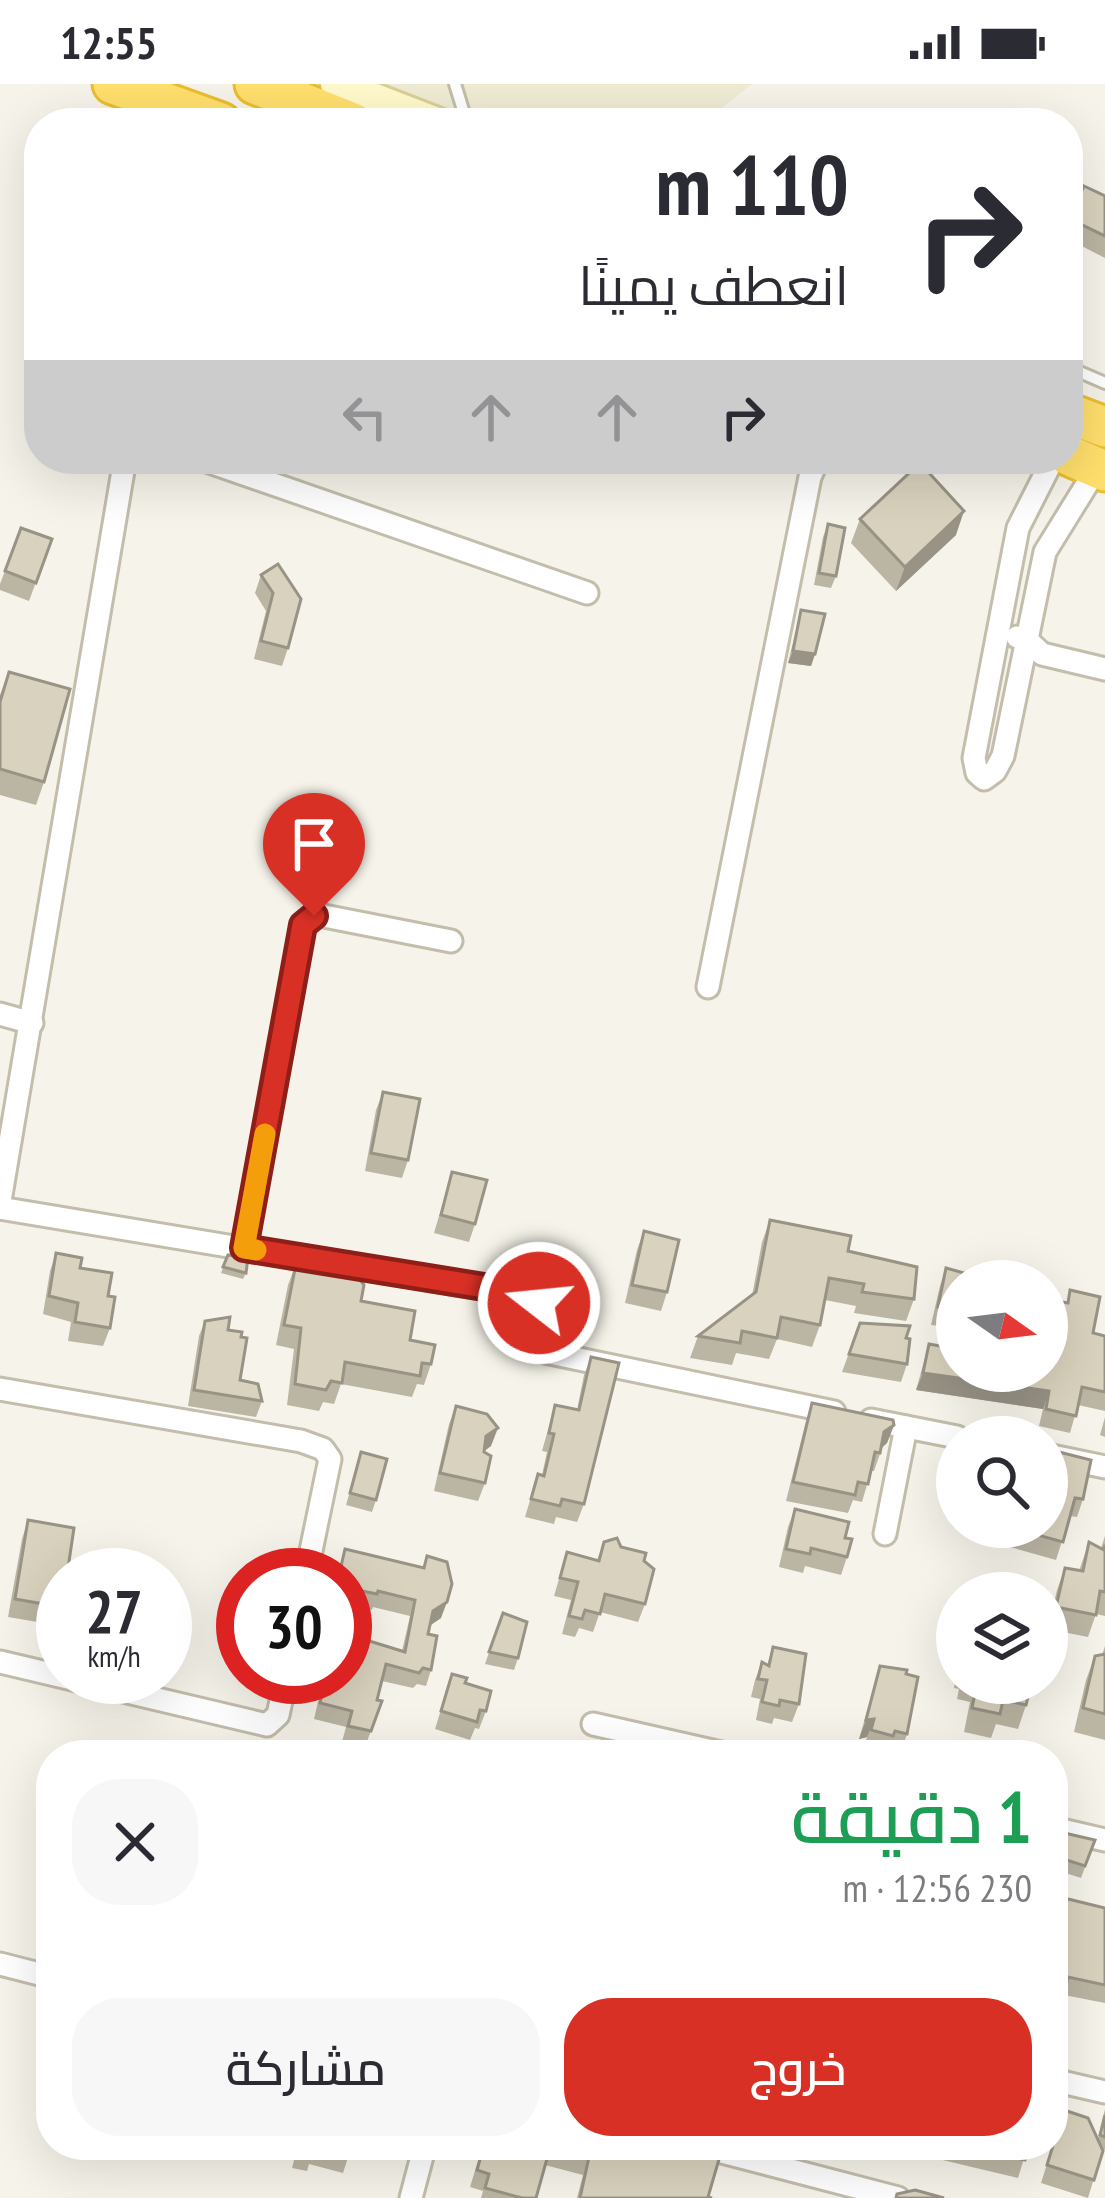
<!DOCTYPE html>
<html lang="ar">
<meta charset="utf-8">
<style>
body{margin:0;font-family:"PT Sans Narrow",Cairo,sans-serif;background:#f7f7f7;color:#2b2b33;direction:rtl;height:100vh;display:flex;flex-direction:column;font-size:45px;white-space:nowrap}
*{box-sizing:border-box;margin:0}
p{font-size:39px;color:#7c7c81}
.icon{flex:none;width:66px;height:66px;fill:none;stroke:currentColor;stroke-width:2;stroke-linecap:round;stroke-linejoin:round}
.map{position:relative;flex:1;overflow:hidden;direction:ltr}
.side{position:absolute;left:36px;top:1656px;width:1032px;height:420px;display:flex;flex-direction:column;background:#fff;border-radius:48px;box-shadow:0 12px 48px #0002;direction:rtl}
.side>*{flex:none}
.hud{position:absolute;left:24px;top:24px;width:1059px;height:366px;border-radius:48px;box-shadow:0 12px 48px #0002;direction:rtl;background:#fff;color:#2b2b33;overflow:hidden}
.needle{width:78px;rotate:104deg}
.controls{position:absolute;left:936px;top:1176px;display:grid;gap:24px}
.controls a{display:grid;place-items:center;width:132px;height:132px;border-radius:50%;background:#fff;box-shadow:0 12px 48px #0002;font-size:60px}
.speed{position:absolute;left:36px;top:1464px;display:flex;gap:24px;font-size:60px;font-weight:700;text-align:center}
.speed>*{display:grid;place-content:center;width:156px;height:156px;border-radius:50%;background:#fff;box-shadow:0 12px 48px #0002;line-height:1}
.speed small{font-size:30px;font-weight:400}
.speed .limit{border:18px solid #d22;background:#fff;color:#111}
.pin{position:absolute;display:grid;place-items:center;width:102px;height:102px;color:#fff;margin:-123px -51px;border-radius:50% 50% 50% 0;rotate:-45deg;box-shadow:0 0 12px #0007}
.pin .icon{rotate:45deg}
.me{position:absolute;width:132px;margin:-66px;rotate:286deg;stroke-linejoin:round;filter:drop-shadow(0 0 9px #0008)}
.turn{display:flex;align-items:center;gap:42px;height:252px;padding:0 36px;font-size:54px}
.turn .icon{width:156px;height:156px;stroke-width:2.5}
.turn b{display:block;font-size:84px;line-height:102px}
.lanes{display:flex;align-items:center;height:114px;padding:0 36px;background:#0003;justify-content:center;gap:60px;direction:ltr}
.lanes .off{opacity:.35}
.round{display:grid;place-items:center;flex:none;width:126px;height:126px;border-radius:48px;background:#f7f7f7}
.head{display:flex;align-items:center;justify-content:space-between;height:204px;padding:0 36px}
h1{font-size:72px;font-weight:600;line-height:90px;color:#1e9e55}
.primary-button{display:flex;gap:24px;margin-top:auto;padding:24px 36px}
.primary-button a{flex:1;height:138px;border-radius:48px;background:#d93025;color:#fff;font-size:48px;font-weight:600;line-height:138px;text-align:center}
.primary-button a+a{background:#f7f7f7;color:#2b2b33}
.status{display:flex;justify-content:space-between;align-items:center;height:84px;padding:0 60px;background:#fff;direction:ltr}
.status svg{height:33px;fill:currentColor}
.map>svg:first-child{display:block}
</style>
<div class="status"><b>12:55</b><svg viewBox="0 0 49 12"><path d="M0 12V9h3v3zM5 12V6h3v6zM10 12V3h3v9zM15 12V0h3v12zM26 1h20v11H26zM47 4h2v5h-2z"/></svg></div>
<div class="map">
<svg width="1105" height="2114" viewBox="0 0 1105 2114">
<rect width="100%" height="100%" fill="#f6f4ea"/>
<path fill="#f0ebd3" d="M369,0H752L703,39H495Z"/>
<g fill="none" stroke-linecap="round" stroke-linejoin="round">
<defs>
<g id="lane">
<path d="M455,0L467,39"/>
<path d="M1068,283L1105,299"/>
</g>
<g id="street">
<path d="M201,375L587,509"/>
<path d="M1053,375L1018,444L974,674L977,689L984,695L995,687L1003,672L1045,468L1097,384"/>
<path d="M1017,553L1027,556L1042,570L1105,585"/>
<path d="M708,903L810,393L818,375"/>
<path d="M0,930L32,939"/>
<path d="M0,1117L125,375"/>
<path d="M0,1124L529,1212L539,1219L535,1260L545,1268L834,1328"/>
<path d="M244,1164L303,841L314,832H324L451,857"/>
<path d="M0,1305L301,1357L323,1365L330,1375L306,1491"/>
<path d="M871,1336L957,1353"/>
<path d="M1047,1371L1105,1383"/>
<path d="M885,1450L906,1343"/>
<path d="M0,1578L267,1641L278,1631L286,1593"/>
<path d="M593,1640L730,1671"/>
<path d="M1053,1744L1105,1756"/>
<path d="M0,1880L51,1893"/>
<path d="M1053,1996L1105,2008"/>
<path d="M695,2061L898,2114"/>
<path d="M411,2114L425,2061"/>
</g>
<path id="secondary" d="M336,0L437,39"/>
<g id="highway">
<path d="M113,0L221,39"/>
<path d="M255,0L353,39"/>
<path d="M1068,329L1105,343"/>
<path d="M1068,371L1105,387"/>
</g>
</defs>
<use href="#lane" stroke="#c3bdab" stroke-width="16"/>
<use href="#street" stroke="#c3bdab" stroke-width="27"/>
<use href="#secondary" stroke="#dad096" stroke-width="36"/>
<use href="#highway" stroke="#ecbd2e" stroke-width="45"/>
<use href="#lane" stroke="#fff" stroke-width="10"/>
<use href="#street" stroke="#fff" stroke-width="21"/>
<use href="#secondary" stroke="#fff9cb" stroke-width="30"/>
<use href="#highway" stroke="#ffdf6c" stroke-width="39"/>
</g>
<g fill="#bbb5a3" fill-rule="evenodd">
<path d="M1105,112V174L1068,155V133Z"/>
<path d="M873,375H919L916,383L956,451L896,507L851,459L860,435L913,385Z"/>
<path d="M828,440L836,492L831,504L814,501L823,453Z"/>
<path d="M21,444L52,455L29,517L0,506V500Z"/>
<path d="M278,480L288,564L282,582L254,575L266,527L255,509L261,491Z"/>
<path d="M801,526L815,570L811,582L788,579Z"/>
<path d="M9,588L44,698L36,721L0,711V611Z"/>
<path d="M383,1008L408,1076L402,1094L365,1087L376,1026Z"/>
<path d="M452,1088L475,1140L469,1158L434,1149Z"/>
<path d="M770,1136L848,1167L914,1215L906,1237L854,1229L856,1222L825,1216L820,1241L812,1263L777,1255L769,1275L736,1269L732,1281L690,1274L698,1252L752,1212L762,1158Z"/>
<path d="M644,1147L667,1208L661,1227L625,1219L637,1166Z"/>
<path d="M56,1169L80,1184L108,1212L110,1244L103,1262L68,1257L71,1238L43,1230L50,1187Z"/>
<path d="M228,1171L246,1189L243,1195L221,1189Z"/>
<path d="M296,1180L361,1217L410,1256L431,1280L424,1301L417,1300L412,1313L341,1300L334,1320L323,1318L319,1327L287,1321L294,1265L276,1261L288,1201Z"/>
<path d="M946,1184L957,1197V1256L947,1254L948,1243L931,1241L940,1202Z"/>
<path d="M1070,1206L1093,1249L1105,1252V1327L1078,1321L1070,1349L1039,1342L1043,1325L916,1306L929,1260L1047,1287Z"/>
<path d="M205,1237L228,1246L240,1296L262,1317L256,1333L188,1322L199,1252Z"/>
<path d="M860,1239L906,1254L907,1280L901,1298L842,1288Z"/>
<path d="M591,1273L584,1420L577,1438L556,1433L554,1440L525,1433L538,1390L542,1391L547,1368L542,1367L555,1321L577,1326L584,1291Z"/>
<path d="M812,1319L894,1341L887,1359L882,1364L874,1387H871L862,1418L853,1416L848,1429L786,1417L806,1337Z"/>
<path d="M456,1322L491,1362L484,1367L485,1399L478,1417L434,1407L449,1340Z"/>
<path d="M1105,1333V1353L1100,1351Z"/>
<path d="M1047,1365L1083,1415L1077,1433L1070,1432L1056,1476L1003,1461L1008,1443H1047Z"/>
<path d="M361,1368L376,1416L372,1428L346,1421Z"/>
<path d="M795,1425L845,1454L847,1473L841,1491L805,1482L803,1489L779,1483L788,1443Z"/>
<path d="M28,1436L61,1523L55,1541L8,1533L22,1455Z"/>
<path d="M1105,1452V1532L1096,1530L1088,1553L1048,1545L1057,1506L1065,1484L1079,1487L1089,1458L1101,1464Z"/>
<path d="M604,1458L621,1463L644,1477L645,1520L638,1538L600,1528L593,1548L579,1544L575,1553L562,1550L571,1516L554,1512L567,1468L597,1476Z"/>
<path d="M345,1465L423,1483L427,1472L441,1534L430,1541L428,1550L431,1586L426,1602L417,1600L413,1604L382,1597L377,1616L382,1617L365,1663L342,1658L346,1643L314,1635L324,1593H345V1491H337ZM359,1523L372,1526L373,1523L410,1532L402,1567L353,1552Z"/>
<path d="M503,1529L518,1574L514,1586L485,1580Z"/>
<path d="M1105,1562V1656L1074,1648L1086,1596L1095,1572L1102,1571Z"/>
<path d="M773,1563L799,1620L792,1638L774,1634L772,1640L756,1636L760,1615L751,1613L755,1596L762,1578L767,1581Z"/>
<path d="M880,1582L907,1650L901,1668L889,1665L887,1670L864,1664L867,1653L859,1655Z"/>
<path d="M957,1588V1599H1019L1026,1621L1018,1645L996,1640L991,1654L964,1648L970,1618L957,1615L959,1605L954,1604Z"/>
<path d="M452,1590L465,1599L486,1627L479,1645L475,1644L470,1656L435,1645Z"/>
<path d="M1060,1748L1095,1756L1081,1794L1053,1785V1770Z"/>
<path d="M1053,1810L1056,1812L1105,1824V1919L1064,1911L1053,1954Z"/>
<path d="M1105,2025V2066L1103,2065L1088,2114L1041,2099L1064,2026L1098,2055Z"/>
<path d="M298,2061H352L343,2089L309,2080L307,2087L292,2084Z"/>
<path d="M483,2061H707L708,2113L712,2114H577L583,2091L545,2081L536,2114H481L483,2107L470,2103Z"/>
<path d="M911,2061H1028L1018,2094L909,2068Z"/>
</g>
<g fill="#989385">
<path d="M964,427L956,451L896,507L905,483Z"/>
<path d="M793,567L815,570L811,582L788,579Z"/>
<path d="M923,1289L1049,1307L1043,1325L916,1306Z"/>
<path d="M894,1341L887,1359L878,1366L884,1348Z"/>
<path d="M498,1344L491,1362L480,1370L486,1352Z"/>
<path d="M447,1518L441,1534L428,1543L433,1527Z"/>
<path d="M874,1635L867,1653L859,1655L866,1636Z"/>
</g>
<g fill="#d9d2be" stroke="#989385" stroke-width="3" fill-rule="evenodd">
<path d="M1084,102L1105,112V152L1068,134Z"/>
<path d="M920,379L964,427L905,483L860,435Z"/>
<path d="M828,440L845,444L836,492L819,489Z"/>
<path d="M21,444L52,455L36,499L5,487Z"/>
<path d="M278,480L301,515L288,564L261,557L273,509L261,491Z"/>
<path d="M801,526L825,530L815,570L793,567Z"/>
<path d="M9,588L70,605L44,698L0,685V618Z"/>
<path d="M383,1008L420,1015L408,1076L371,1069Z"/>
<path d="M452,1088L487,1096L475,1140L441,1131Z"/>
<path d="M770,1136L851,1152L848,1167L917,1183L914,1215L862,1208L864,1200L829,1194L820,1241L781,1233L777,1254L742,1247L740,1259L698,1252L756,1208Z"/>
<path d="M644,1147L679,1156L667,1208L632,1201Z"/>
<path d="M56,1169L82,1174L80,1184L112,1189L108,1212L115,1213L110,1244L75,1238L78,1219L49,1212Z"/>
<path d="M228,1171L248,1174L246,1189L223,1183Z"/>
<path d="M296,1180L357,1192L364,1201L361,1217L415,1227L410,1256L435,1261L431,1280L422,1279L420,1292L345,1278L342,1299L331,1297L326,1306L295,1300L301,1244L284,1241Z"/>
<path d="M946,1184L982,1194V1197H957V1236L953,1235L954,1225L938,1223Z"/>
<path d="M1070,1206L1100,1213L1093,1249L1105,1252V1308L1082,1303L1076,1332L1046,1325L1049,1307L923,1289L929,1260L957,1265V1287H1047V1215L1068,1219Z"/>
<path d="M230,1233L228,1246L242,1248L241,1253L247,1254L240,1296L258,1300L262,1317L194,1306L205,1237Z"/>
<path d="M860,1239L910,1242L906,1254L910,1255L907,1280L849,1270Z"/>
<path d="M591,1273L619,1279L584,1420L562,1415L560,1422L531,1415L538,1390L544,1392L554,1350L549,1349L555,1321L579,1326Z"/>
<path d="M812,1319L893,1336L894,1341L884,1348L880,1369L875,1368L868,1400L858,1398L855,1411L793,1398Z"/>
<path d="M456,1322L487,1330L498,1344L486,1352L484,1368L491,1372L485,1399L440,1389Z"/>
<path d="M1047,1365L1091,1376L1083,1415L1075,1414L1063,1458L1009,1443H1047Z"/>
<path d="M361,1368L387,1375L376,1416L350,1409Z"/>
<path d="M795,1425L849,1438L845,1454L852,1455L847,1473L811,1464L810,1470L786,1465Z"/>
<path d="M28,1436L74,1444L67,1491H63L61,1523L15,1515Z"/>
<path d="M617,1454L621,1463L646,1469L644,1477L654,1485L645,1520L605,1510L600,1530L585,1526L582,1535L569,1532L578,1498L560,1494L567,1468L599,1477L604,1458Z"/>
<path d="M1089,1458L1104,1466L1105,1461V1508L1100,1507L1096,1531L1056,1523L1065,1484L1083,1487Z"/>
<path d="M345,1465L424,1484L427,1472L447,1478L452,1500L447,1518L433,1527L428,1550L437,1552L431,1586L423,1584L419,1589L386,1580L377,1616L382,1617L371,1647L348,1642L352,1627L320,1619L326,1593H345V1491H339ZM362,1507L377,1510L378,1507L415,1516L405,1568L353,1552Z"/>
<path d="M97,1473L121,1478L118,1491H93Z"/>
<path d="M503,1529L527,1538L518,1574L489,1568Z"/>
<path d="M773,1563L806,1570L799,1620L780,1616L779,1622L762,1618L767,1596L758,1595L762,1578L769,1582Z"/>
<path d="M1105,1570V1630L1083,1624L1095,1572Z"/>
<path d="M880,1582L907,1586L906,1590L918,1593L907,1650L895,1647L893,1652L871,1646L874,1635L866,1636Z"/>
<path d="M452,1590L467,1594L465,1599L491,1607L486,1627L480,1626L477,1638L441,1627Z"/>
<path d="M977,1599H1019L1031,1601L1026,1621L1003,1616L1000,1630L972,1624Z"/>
<path d="M703,1661L763,1669V1671H705Z"/>
<path d="M1060,1748L1095,1756L1085,1782L1054,1772Z"/>
<path d="M1053,1810L1056,1812L1105,1824V1901L1068,1893L1057,1944L1053,1943Z"/>
<path d="M1064,2026L1088,2034L1103,2067L1094,2096L1047,2081Z"/>
<path d="M1105,2031V2053L1100,2051Z"/>
<path d="M300,2061H352L349,2071L315,2062L313,2069L299,2065Z"/>
<path d="M484,2061L524,2063L525,2061H707L722,2065L708,2113L712,2114H580L589,2073L550,2064L536,2114H522L485,2104L489,2090L477,2086Z"/>
<path d="M961,2061H1028L1025,2076Z"/>
<path d="M915,2106L944,2114H896L897,2110Z"/>
</g>
<g fill="none" stroke-linecap="round" stroke-linejoin="round">
<defs>
<path id="route" d="M314,832L303,841L244,1164L490,1204L529,1212L539,1219"/>
</defs>
<use href="#route" stroke="#8d1f18" stroke-width="30"/>
<use href="#route" stroke="#d93025" stroke-width="21"/>
<path stroke="#f59e0b" stroke-width="21" d="M256,1166L244,1164L265,1050"/>
</g>
</svg>
<div class="controls">
<a><svg class="needle" viewBox="-14 -14 28 28"><path d="M0-13l5 13h-10z" fill="#e53935"/><path d="M0 13l5-13h-10z" fill="#7c7c81"/></svg></a>
<a><svg class="icon" aria-label="search" viewBox="0 0 24 24"><circle cx="10" cy="10" r="6"/><path d="M15 15l6 6"/></svg></a>
<a><svg class="icon" aria-label="layers" viewBox="0 0 24 24"><path d="M12 4l9 5-9 5-9-5zM3 14l9 5 9-5"/></svg></a>
</div>
<div class="speed"><div>27<small>km/h</small></div><div class="limit">30</div></div>
<div class="pin" style="left:314px;top:832px;background:#d93025"><svg class="icon" aria-label="arrive" viewBox="0 0 24 24"><path d="M6 21V4h12l-3 4 3 4H6"/></svg></div>
<svg class="me" style="left:539px;top:1219px" viewBox="-20 -20 40 40"><circle r="17" fill="#d93025" stroke="#fff" stroke-width="3"/><path d="M0-11L8 9 0 5-8 9z" fill="#fff"/></svg>
<div class="hud">
<div class="turn"><svg class="icon" aria-label="right" viewBox="0 0 24 24"><path d="M7 20v-9h11M14 6l5 5-5 5"/></svg><div><b>110 m</b>انعطف يمينًا</div></div>
<div class="lanes"><svg class="icon off" aria-label="left" viewBox="0 0 24 24"><path d="M17 20v-9H6M10 6l-5 5 5 5"/></svg><svg class="icon off" aria-label="ahead" viewBox="0 0 24 24"><path d="M12 20V5M6 11l6-6 6 6"/></svg><svg class="icon off" aria-label="ahead" viewBox="0 0 24 24"><path d="M12 20V5M6 11l6-6 6 6"/></svg><svg class="icon" aria-label="right" viewBox="0 0 24 24"><path d="M7 20v-9h11M14 6l5 5-5 5"/></svg></div>
</div>
<section class="side">
<div class="head"><div><h1>1 دقيقة</h1><p>230 m · 12:56</p></div><a class="round"><svg class="icon" aria-label="close" viewBox="0 0 24 24"><path d="M6 6l12 12M18 6L6 18"/></svg></a></div>
<div class="primary-button"><a>خروج</a><a>مشاركة</a></div>
</section>
</div>
